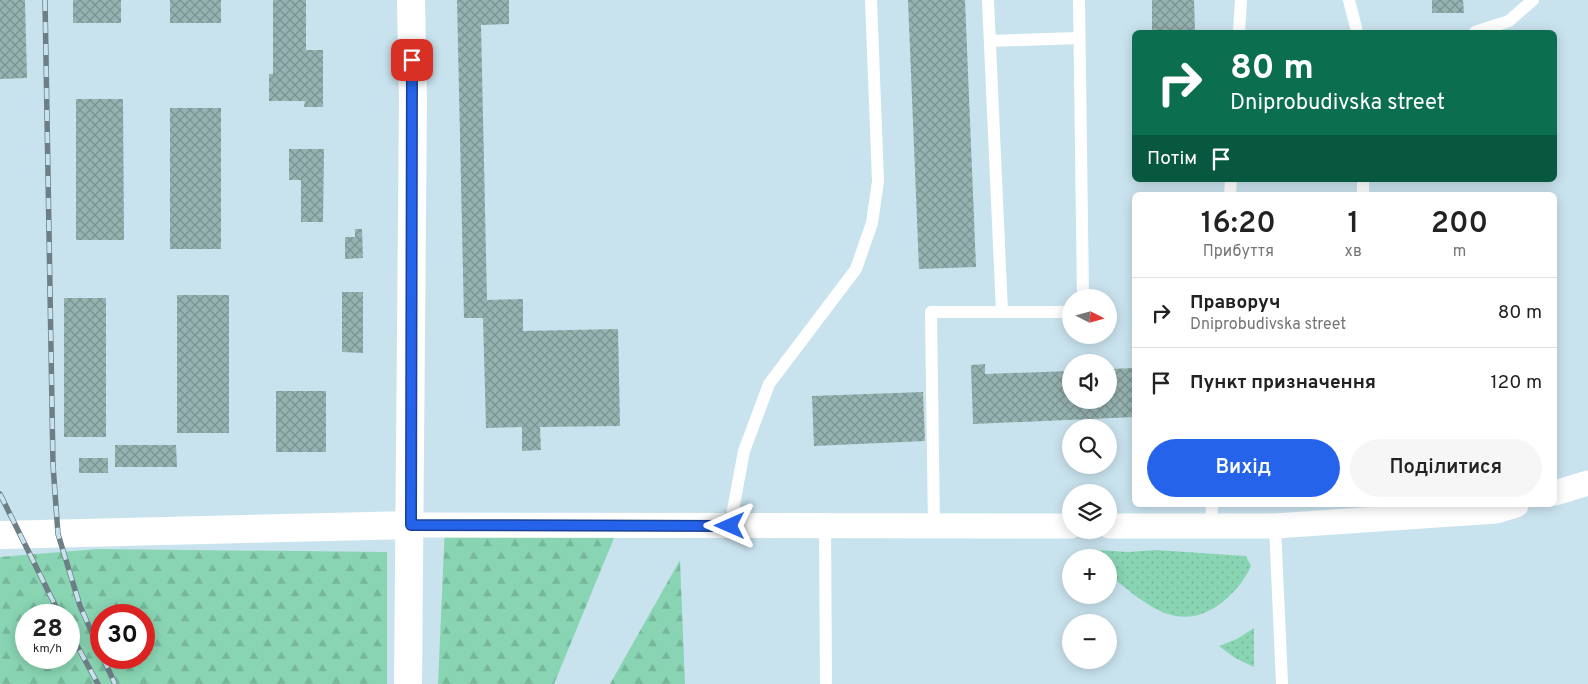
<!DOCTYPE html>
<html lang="uk">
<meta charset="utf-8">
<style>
body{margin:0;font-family:Overpass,sans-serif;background:#f6f6f6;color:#222;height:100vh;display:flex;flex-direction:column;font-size:19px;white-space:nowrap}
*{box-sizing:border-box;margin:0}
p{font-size:16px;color:#767676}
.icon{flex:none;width:28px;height:28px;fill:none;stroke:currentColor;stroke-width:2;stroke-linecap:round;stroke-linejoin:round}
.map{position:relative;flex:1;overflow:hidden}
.side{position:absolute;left:1132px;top:192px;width:425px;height:315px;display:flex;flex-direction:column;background:#fff;border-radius:8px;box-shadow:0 2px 12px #0003}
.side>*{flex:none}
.top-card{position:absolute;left:1132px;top:30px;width:425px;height:152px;border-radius:8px;box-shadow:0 2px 12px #0003;background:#0b6e4f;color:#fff;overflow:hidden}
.needle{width:32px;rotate:96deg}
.buttons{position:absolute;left:1062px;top:289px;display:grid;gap:10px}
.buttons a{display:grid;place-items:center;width:55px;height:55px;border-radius:50%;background:#fff;box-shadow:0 2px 12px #0003;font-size:25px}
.speed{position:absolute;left:15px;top:604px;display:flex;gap:10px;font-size:25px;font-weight:700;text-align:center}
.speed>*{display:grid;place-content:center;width:65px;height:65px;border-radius:50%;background:#fff;box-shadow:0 2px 12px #0003;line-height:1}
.speed small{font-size:12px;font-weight:400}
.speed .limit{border:8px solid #d22;background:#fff;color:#111}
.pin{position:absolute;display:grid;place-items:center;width:42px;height:42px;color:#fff;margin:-21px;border-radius:10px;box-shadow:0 2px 8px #0006}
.me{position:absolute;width:55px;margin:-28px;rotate:270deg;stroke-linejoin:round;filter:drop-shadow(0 0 4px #0008)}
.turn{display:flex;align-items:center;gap:18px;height:105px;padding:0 15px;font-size:22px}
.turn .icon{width:65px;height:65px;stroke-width:2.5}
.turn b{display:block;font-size:35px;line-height:42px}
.then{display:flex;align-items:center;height:48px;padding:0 15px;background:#0003;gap:10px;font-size:19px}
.eta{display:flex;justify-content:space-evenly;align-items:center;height:85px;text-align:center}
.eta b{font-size:30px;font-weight:600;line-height:35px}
.action{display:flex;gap:10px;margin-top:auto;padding:10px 15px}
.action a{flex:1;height:58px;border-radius:30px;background:#2563eb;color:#fff;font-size:20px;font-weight:600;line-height:58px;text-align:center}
.action a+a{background:#f6f6f6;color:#222}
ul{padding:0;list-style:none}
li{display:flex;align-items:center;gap:15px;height:70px;padding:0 15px;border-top:1px solid #e0e0e0}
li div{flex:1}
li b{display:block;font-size:19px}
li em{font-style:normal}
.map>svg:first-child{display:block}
</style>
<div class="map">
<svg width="1588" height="684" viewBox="0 0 1588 684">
<defs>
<pattern id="grass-dots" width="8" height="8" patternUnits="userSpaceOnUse" patternTransform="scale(1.25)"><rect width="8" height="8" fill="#89d5b3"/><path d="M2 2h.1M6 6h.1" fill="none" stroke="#76b79a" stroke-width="1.8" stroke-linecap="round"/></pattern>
<pattern id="forest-firs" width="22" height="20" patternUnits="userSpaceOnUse" patternTransform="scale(1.25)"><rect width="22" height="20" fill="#89d5b3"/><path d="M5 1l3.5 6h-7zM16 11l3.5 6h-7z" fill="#76b79a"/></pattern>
<pattern id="building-cross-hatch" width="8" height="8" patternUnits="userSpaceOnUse" patternTransform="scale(1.25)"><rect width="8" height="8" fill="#96b3b2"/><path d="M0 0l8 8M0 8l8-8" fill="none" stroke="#7a9291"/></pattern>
</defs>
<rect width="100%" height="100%" fill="#c9e3ee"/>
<g fill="url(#grass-dots)">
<path d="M1097,550L1128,552L1156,550L1246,556L1251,566C1244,582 1233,594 1220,604C1176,636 1143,601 1109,575V558L1094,557V552Z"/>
<path d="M1254,628V667L1235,658L1219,646L1237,639Z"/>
</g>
<g fill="url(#forest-firs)" fill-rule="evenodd">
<path d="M445,525L619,526L554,684H438Z"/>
<path d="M97,549L387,552V684H0V557ZM26,615H69V658H26ZM101,615H144V658H101Z"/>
<path d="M680,560L685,684H610Z"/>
</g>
<g fill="url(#building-cross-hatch)">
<path d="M0,0H25L27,78L0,79Z"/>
<rect x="73" y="0" width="48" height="23"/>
<rect x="170" y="0" width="51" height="23"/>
<path d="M273,0H306V50H323V107H304L305,101H269V74H273Z"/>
<path d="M457,0H509V24L481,25L487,300L523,299V331L618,329L620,426L540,427L541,450L522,451V427L486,428L483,318H464Z"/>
<path d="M908,0H965L976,267L919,269Z"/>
<path d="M1152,0H1194L1195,32H1152Z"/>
<path d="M1432,0H1463L1464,13H1432Z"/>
<path d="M76,99H123L124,240H76Z"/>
<rect x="170" y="108" width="51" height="141"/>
<path d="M289,149H324L323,222H301V180H289Z"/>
<path d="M355,229H362L363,258L345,259V237H355Z"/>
<path d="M342,292H363V353L342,352Z"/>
<rect x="177" y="295" width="52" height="138"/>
<rect x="64" y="298" width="42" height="139"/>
<path d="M985,364V374L1071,371V400H1109V369L1135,368V417L973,424L971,365Z"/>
<rect x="276" y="391" width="50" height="61"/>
<path d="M923,392L925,441L814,446L812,396Z"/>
<path d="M115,445H176L177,467H115Z"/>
<rect x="79" y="458" width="29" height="15"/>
</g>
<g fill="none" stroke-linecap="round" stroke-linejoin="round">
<g stroke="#fff" stroke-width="12">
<path d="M988,0L1002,312"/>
<path d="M1079,0L1083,298"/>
<path d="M1349,0L1357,32"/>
<path d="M1239,32L1241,0"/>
<path d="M1475,32L1509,21L1533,0"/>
<path d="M990,41L1079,38"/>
<path d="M1230,195L1231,180"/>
<path d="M1363,195V180"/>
<path d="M730,526L744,451L769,384L856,269L872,223L878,181L871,0"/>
<path d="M825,526L826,684"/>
<path d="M934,526L931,312H1071"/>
<path d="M1211,526L1212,505"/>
<path d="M1275,526L1282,684"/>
</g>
<g stroke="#fff" stroke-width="25">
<path d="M1555,493L1588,483"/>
<path d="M411,525L1071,526"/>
<path d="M1109,526H1275L1496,511L1516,505"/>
</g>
<g stroke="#fff" stroke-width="28">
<path d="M0,535L411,525"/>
<path d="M408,684L413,99L411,0"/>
</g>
<defs>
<g id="rail">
<path d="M45,0L53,465L58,534L80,606L101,653"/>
<path d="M0,494L60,615"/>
<path d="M69,631L98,684"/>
<path d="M103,658L115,684"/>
</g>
</defs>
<use href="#rail" stroke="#6d7e86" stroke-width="5.5"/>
<use href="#rail" stroke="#c9e3ee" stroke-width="4" stroke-dasharray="11" stroke-linecap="butt"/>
</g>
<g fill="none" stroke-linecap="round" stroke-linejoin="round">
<defs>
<path id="route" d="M412,60L411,525L730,526"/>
</defs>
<use href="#route" stroke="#184099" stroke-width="12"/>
<use href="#route" stroke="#2563eb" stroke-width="9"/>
</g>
</svg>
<div class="buttons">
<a><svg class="needle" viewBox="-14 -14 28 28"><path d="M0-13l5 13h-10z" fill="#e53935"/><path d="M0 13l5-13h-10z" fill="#767676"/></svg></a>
<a><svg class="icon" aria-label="sound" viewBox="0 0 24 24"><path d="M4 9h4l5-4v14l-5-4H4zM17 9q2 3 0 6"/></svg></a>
<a><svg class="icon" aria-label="search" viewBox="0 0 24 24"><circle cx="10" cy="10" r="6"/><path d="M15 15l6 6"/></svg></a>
<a><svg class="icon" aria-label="layers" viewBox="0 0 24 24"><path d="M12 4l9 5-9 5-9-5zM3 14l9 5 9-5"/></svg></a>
<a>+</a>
<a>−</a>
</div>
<div class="speed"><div>28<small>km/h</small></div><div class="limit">30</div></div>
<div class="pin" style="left:412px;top:60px;background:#d93025"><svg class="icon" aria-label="arrive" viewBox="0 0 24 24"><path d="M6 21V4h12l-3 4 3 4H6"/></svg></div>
<svg class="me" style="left:730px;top:526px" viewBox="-20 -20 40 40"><path d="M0-17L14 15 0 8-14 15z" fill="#2563eb" stroke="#fff" stroke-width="4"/></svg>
<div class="top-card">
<div class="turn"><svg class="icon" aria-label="right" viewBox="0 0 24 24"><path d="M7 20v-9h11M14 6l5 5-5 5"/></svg><div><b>80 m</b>Dniprobudivska street</div></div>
<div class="then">Потім<svg class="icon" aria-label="arrive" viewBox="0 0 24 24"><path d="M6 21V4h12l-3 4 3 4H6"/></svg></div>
</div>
<section class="side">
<div class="eta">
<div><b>16:20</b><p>Прибуття</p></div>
<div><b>1</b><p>хв</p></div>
<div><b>200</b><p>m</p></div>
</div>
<ul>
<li><svg class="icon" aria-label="right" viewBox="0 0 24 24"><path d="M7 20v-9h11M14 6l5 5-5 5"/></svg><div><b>Праворуч</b><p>Dniprobudivska street</p></div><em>80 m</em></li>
<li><svg class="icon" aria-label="arrive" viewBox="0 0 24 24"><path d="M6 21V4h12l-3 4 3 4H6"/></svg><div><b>Пункт призначення</b></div><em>120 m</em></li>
</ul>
<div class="action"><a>Вихід</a><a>Поділитися</a></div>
</section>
</div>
